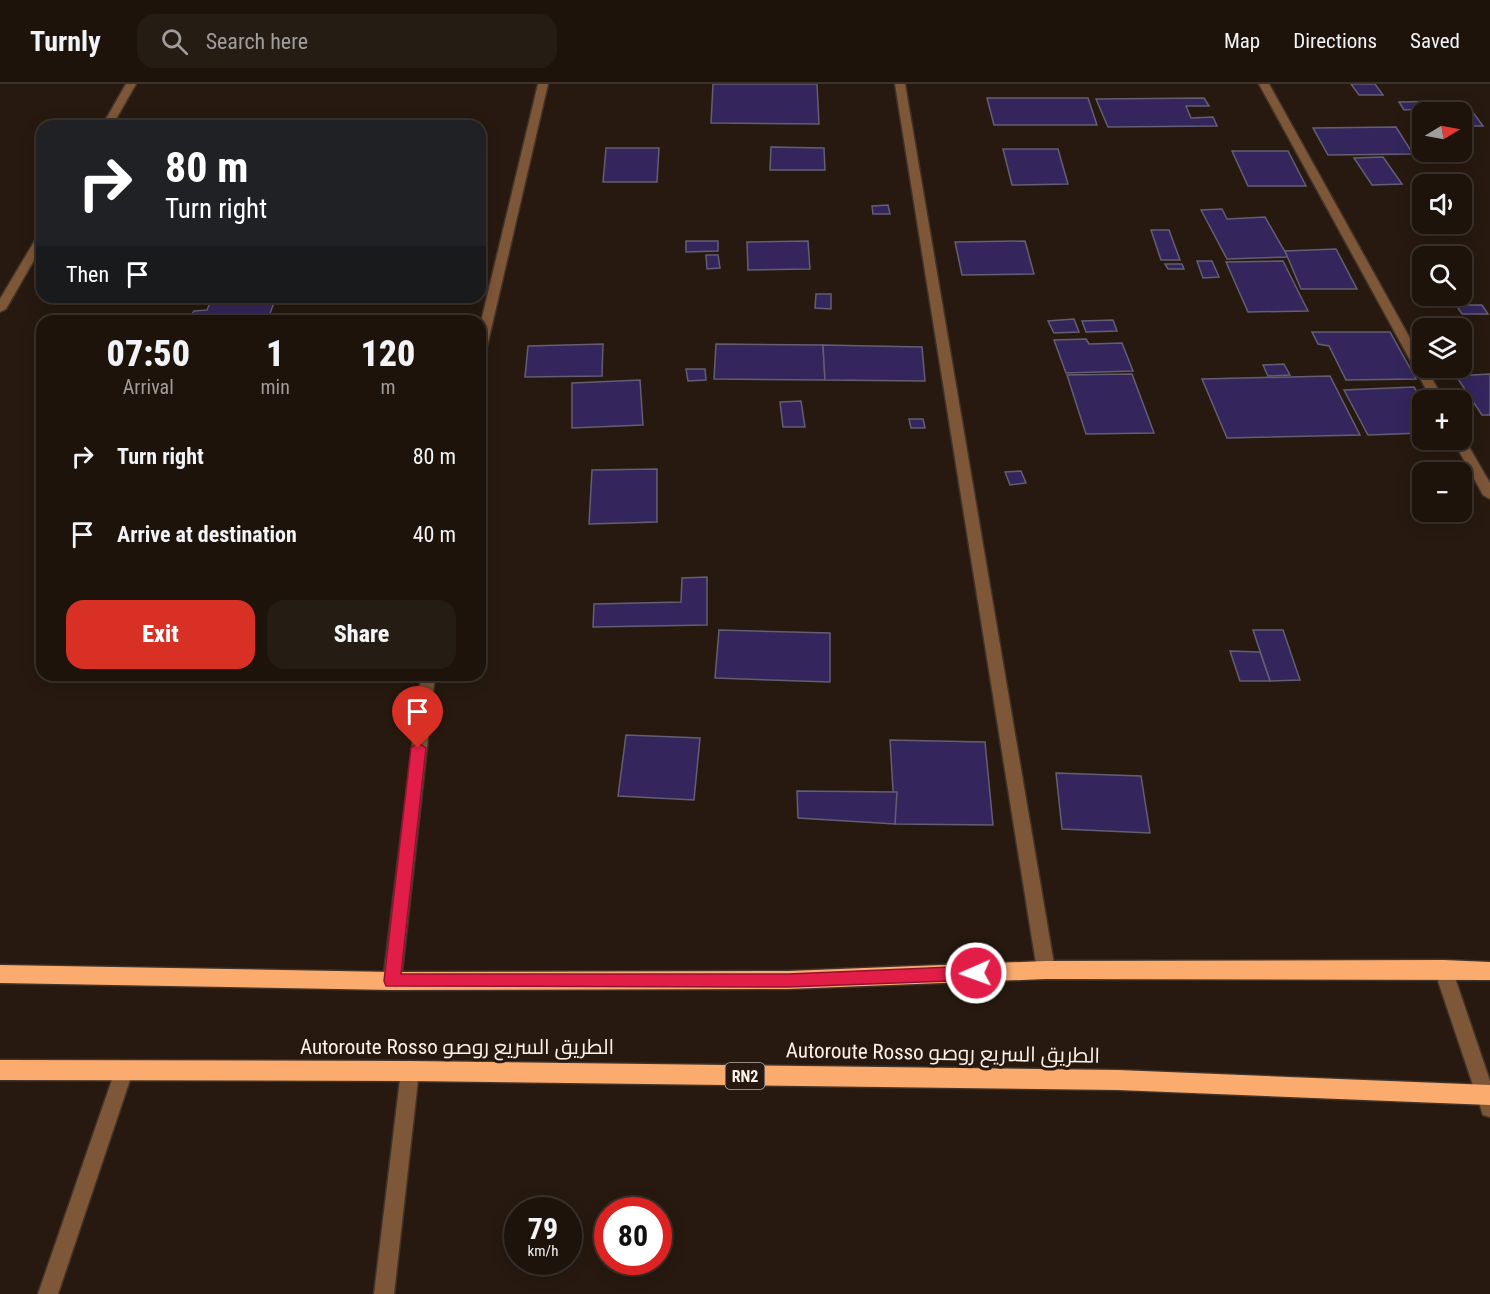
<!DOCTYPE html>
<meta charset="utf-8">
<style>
body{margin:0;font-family:"Roboto Condensed",Cairo,sans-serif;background:#251c14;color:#f1f3f6;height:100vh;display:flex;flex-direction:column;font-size:22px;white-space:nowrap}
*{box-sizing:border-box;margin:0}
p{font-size:20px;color:#a09e9d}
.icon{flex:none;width:33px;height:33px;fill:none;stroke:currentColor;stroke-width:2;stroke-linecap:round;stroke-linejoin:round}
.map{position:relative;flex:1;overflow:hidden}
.panel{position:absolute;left:36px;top:231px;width:450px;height:366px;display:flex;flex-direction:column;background:#1d130b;border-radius:18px;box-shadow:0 3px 15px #0003,0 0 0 2px #3b322c}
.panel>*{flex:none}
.guide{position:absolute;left:36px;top:36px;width:450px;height:183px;border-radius:18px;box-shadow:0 3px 15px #0003,0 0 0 2px #3b322c;background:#202124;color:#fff;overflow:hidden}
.needle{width:39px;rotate:80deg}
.tools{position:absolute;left:1412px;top:18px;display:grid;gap:12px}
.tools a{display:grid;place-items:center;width:60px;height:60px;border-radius:12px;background:#1d130b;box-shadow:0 3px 15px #0003,0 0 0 2px #3b322c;font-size:30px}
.speed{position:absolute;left:504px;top:1113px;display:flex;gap:12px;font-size:30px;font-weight:700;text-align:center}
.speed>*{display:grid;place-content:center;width:78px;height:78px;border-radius:50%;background:#1d130b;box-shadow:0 3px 15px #0003,0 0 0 2px #3b322c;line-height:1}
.speed small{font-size:15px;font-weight:400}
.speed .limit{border:9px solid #d22;background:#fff;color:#111}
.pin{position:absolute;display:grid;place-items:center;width:51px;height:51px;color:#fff;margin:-62px -26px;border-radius:50% 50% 50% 0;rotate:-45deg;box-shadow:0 0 6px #0007}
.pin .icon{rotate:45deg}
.me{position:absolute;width:66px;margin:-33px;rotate:268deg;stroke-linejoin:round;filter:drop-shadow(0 0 4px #0008)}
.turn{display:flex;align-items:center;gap:21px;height:126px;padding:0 30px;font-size:27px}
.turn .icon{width:78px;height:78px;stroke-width:2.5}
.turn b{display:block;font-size:42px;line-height:51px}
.then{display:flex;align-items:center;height:57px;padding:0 30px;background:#0003;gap:12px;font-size:22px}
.eta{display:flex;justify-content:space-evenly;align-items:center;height:102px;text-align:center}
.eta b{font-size:36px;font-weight:800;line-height:42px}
.action{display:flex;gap:12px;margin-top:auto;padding:12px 30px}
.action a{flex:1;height:69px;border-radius:18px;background:#d93025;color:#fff;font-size:24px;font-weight:800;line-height:69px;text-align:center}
.action a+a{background:#251c14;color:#f1f3f6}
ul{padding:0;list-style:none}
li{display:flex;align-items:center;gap:18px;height:78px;padding:0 30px}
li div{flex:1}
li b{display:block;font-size:22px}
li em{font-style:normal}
header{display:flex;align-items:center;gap:36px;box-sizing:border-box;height:84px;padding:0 30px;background:#1d130b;border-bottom:2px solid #3b322c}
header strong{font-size:28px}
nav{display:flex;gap:33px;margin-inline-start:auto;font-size:21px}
.search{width:420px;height:54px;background:#251c14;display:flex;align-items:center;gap:15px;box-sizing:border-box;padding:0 21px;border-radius:18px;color:#a09e9d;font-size:22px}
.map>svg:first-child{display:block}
</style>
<header>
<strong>Turnly</strong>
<div class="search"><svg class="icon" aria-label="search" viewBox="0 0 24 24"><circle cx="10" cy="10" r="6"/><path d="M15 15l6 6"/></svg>Search here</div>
<nav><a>Map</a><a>Directions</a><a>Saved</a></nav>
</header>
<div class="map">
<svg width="1490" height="1210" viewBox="0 0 1490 1210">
<rect width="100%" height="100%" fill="#27190f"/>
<g fill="#34265d" stroke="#625f72" stroke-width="1.5">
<path d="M713,0H817L819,40L711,39Z"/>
<path d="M1351,0H1375L1383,11H1359Z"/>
<path d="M987,14H1088L1097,41H994Z"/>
<path d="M1204,14L1209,22H1186L1191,34L1213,33L1217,42L1108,43L1096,15Z"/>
<path d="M1453,17L1461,28L1472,27L1483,42H1461V28L1422,30L1419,25L1404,26L1399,18Z"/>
<path d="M1396,43L1413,70L1328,71L1313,44Z"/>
<path d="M771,63L824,64L825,86H770Z"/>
<path d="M606,64H659L657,98H603Z"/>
<path d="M1003,65H1058L1068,100L1012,101Z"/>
<path d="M1232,67H1288L1306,102H1248Z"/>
<path d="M1383,73L1402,100L1372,101L1354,74Z"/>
<path d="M888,121L890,130H873L872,122Z"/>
<path d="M1222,125L1227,135L1265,133L1288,173L1227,175L1201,126Z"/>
<path d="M1151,146H1169L1180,176H1161Z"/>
<path d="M686,157H718V167L686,168Z"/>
<path d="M808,157L810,185L748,186L747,158Z"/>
<path d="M1025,157L1034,190L962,191L955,158Z"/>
<path d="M1336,165L1357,205H1301L1285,167Z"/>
<path d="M706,171H718L720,184L707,185Z"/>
<path d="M1197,177H1212L1219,193L1203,194Z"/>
<path d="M1283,177L1308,227L1248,228L1226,178Z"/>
<path d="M1165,180H1182L1184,185H1168Z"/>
<path d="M816,210H831V225L815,224Z"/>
<path d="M210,219H274L267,237H187L194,227L207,226Z"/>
<path d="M1456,221H1482L1488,230H1462Z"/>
<path d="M1074,235L1079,248L1054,249L1048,237Z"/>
<path d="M1113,236L1117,247L1086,248L1082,237Z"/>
<path d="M1312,248H1390L1416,295L1346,296L1329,262L1318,260Z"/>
<path d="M1086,255L1089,260L1122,259L1133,287L1066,289L1054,256Z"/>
<path d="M603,260L602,292L525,293L528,262Z"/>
<path d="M716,260L823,261L825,296L714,295Z"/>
<path d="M823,261L922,263L925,297L825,296Z"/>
<path d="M1284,280L1290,291L1268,292L1263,281Z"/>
<path d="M686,285H705L706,296L688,297Z"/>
<path d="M1132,290L1154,349L1086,350L1067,291Z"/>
<path d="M1490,290V331H1482L1456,292Z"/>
<path d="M1330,292L1360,351L1227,354L1202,295Z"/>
<path d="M640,296L643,341L572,344V299Z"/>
<path d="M1414,303L1422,316V349L1368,351L1344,306Z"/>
<path d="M801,317L805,343H783L780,318Z"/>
<path d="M909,335H923L925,344H911Z"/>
<path d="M657,385V438L589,440L592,386Z"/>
<path d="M1021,387L1026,399L1010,401L1005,388Z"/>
<path d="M707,493V541L593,543L594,520L681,518L682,494Z"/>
<path d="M719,546L830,549V598L715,594Z"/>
<path d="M1253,546H1283L1300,596L1270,597Z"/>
<path d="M1230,567L1260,568L1270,597H1240Z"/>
<path d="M626,651L700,654L694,716L618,712Z"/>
<path d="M890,656L985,658L993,741L895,740Z"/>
<path d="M1056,689L1141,692L1150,749L1062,745Z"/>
<path d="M797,707L897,708L895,740L798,734Z"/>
</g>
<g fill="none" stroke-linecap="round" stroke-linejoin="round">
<defs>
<g id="minor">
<path d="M126,0H136L112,42H102Z"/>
<path d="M538,0H548L486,267L480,271V242Z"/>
<path d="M895,0H905L1055,886L1052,891L1046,893L1040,891L1037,886Z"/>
<path d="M1259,0H1269L1422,276V284H1426L1444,316H1432Z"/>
<path d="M42,150V162L6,225L0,228V215L37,153Z"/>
<path d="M1461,353L1465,356L1490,399V415L1483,411L1453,356H1461Z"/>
<path d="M421,591H435L401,897L398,902L392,904L386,902L383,897Z"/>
<path d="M1443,878L1449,880L1452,885L1490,997V1033L1483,1031L1481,1025L1434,885L1437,880Z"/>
<path d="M124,979L131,981L133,987L58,1210H38L115,987L117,981Z"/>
<path d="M410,979L417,981L419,987L394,1210H374L401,987L403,981Z"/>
</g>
<g id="highway">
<path d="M1443,876L1490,878V896L1046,895L788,905L392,906L0,899V881L392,888L788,887L1046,877Z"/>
<path d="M0,976L410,977L1118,986L1490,1001V1021L1118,1006L410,997L0,996Z"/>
</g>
</defs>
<use href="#minor" stroke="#413329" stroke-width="3"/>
<use href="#highway" stroke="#413329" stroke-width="3"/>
<use href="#minor" fill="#7e5638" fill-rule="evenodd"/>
<use href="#highway" fill="#fcab6e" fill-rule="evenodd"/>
</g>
<path fill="#e11d48" stroke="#92132f" stroke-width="1.5" d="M418,659L426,664L401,890H788L976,882L982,884L984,889L982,894L976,896L788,903L386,902L384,897L411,664Z"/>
<g text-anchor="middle" stroke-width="6" stroke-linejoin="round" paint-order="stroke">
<rect fill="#27190f" stroke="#bcb1a8" stroke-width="1.5" x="725.5" y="979" width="39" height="26" rx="4.5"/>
<g font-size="16" font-weight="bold" fill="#fcf2ea">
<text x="745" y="998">RN2</text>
</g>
<g font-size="21" fill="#fcf2ea" stroke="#27190f">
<text x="457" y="970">Autoroute Rosso الطريق السريع روصو</text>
<text transform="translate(943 969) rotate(1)" y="7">Autoroute Rosso الطريق السريع روصو</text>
</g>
</g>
</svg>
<div class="tools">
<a><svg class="needle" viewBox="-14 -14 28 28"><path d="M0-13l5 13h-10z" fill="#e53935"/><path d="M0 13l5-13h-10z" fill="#a09e9d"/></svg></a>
<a><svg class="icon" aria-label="sound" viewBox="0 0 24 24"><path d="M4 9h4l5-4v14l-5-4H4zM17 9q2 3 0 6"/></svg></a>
<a><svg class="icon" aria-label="search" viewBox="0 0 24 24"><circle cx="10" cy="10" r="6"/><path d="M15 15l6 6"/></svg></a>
<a><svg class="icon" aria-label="layers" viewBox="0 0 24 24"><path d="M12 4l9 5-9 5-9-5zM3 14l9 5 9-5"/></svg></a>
<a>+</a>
<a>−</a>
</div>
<div class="speed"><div>79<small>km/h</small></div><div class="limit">80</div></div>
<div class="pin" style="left:418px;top:664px;background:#d93025"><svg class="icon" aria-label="arrive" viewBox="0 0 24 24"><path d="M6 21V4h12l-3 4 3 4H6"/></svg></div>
<svg class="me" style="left:976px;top:889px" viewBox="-20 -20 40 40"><circle r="17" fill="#e11d48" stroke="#fff" stroke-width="3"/><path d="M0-11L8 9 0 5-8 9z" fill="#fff"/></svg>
<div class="guide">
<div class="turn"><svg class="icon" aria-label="right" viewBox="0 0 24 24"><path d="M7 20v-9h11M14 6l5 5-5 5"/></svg><div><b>80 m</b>Turn right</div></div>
<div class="then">Then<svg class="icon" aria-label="arrive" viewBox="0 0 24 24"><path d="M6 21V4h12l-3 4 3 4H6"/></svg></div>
</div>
<section class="panel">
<div class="eta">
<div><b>07:50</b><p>Arrival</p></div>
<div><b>1</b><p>min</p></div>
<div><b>120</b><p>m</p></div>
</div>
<ul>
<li><svg class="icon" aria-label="right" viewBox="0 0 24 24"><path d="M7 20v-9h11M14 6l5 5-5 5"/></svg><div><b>Turn right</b></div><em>80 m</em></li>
<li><svg class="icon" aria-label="arrive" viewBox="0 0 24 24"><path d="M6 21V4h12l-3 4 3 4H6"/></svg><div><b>Arrive at destination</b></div><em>40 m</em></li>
</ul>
<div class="action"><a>Exit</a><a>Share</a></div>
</section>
</div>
